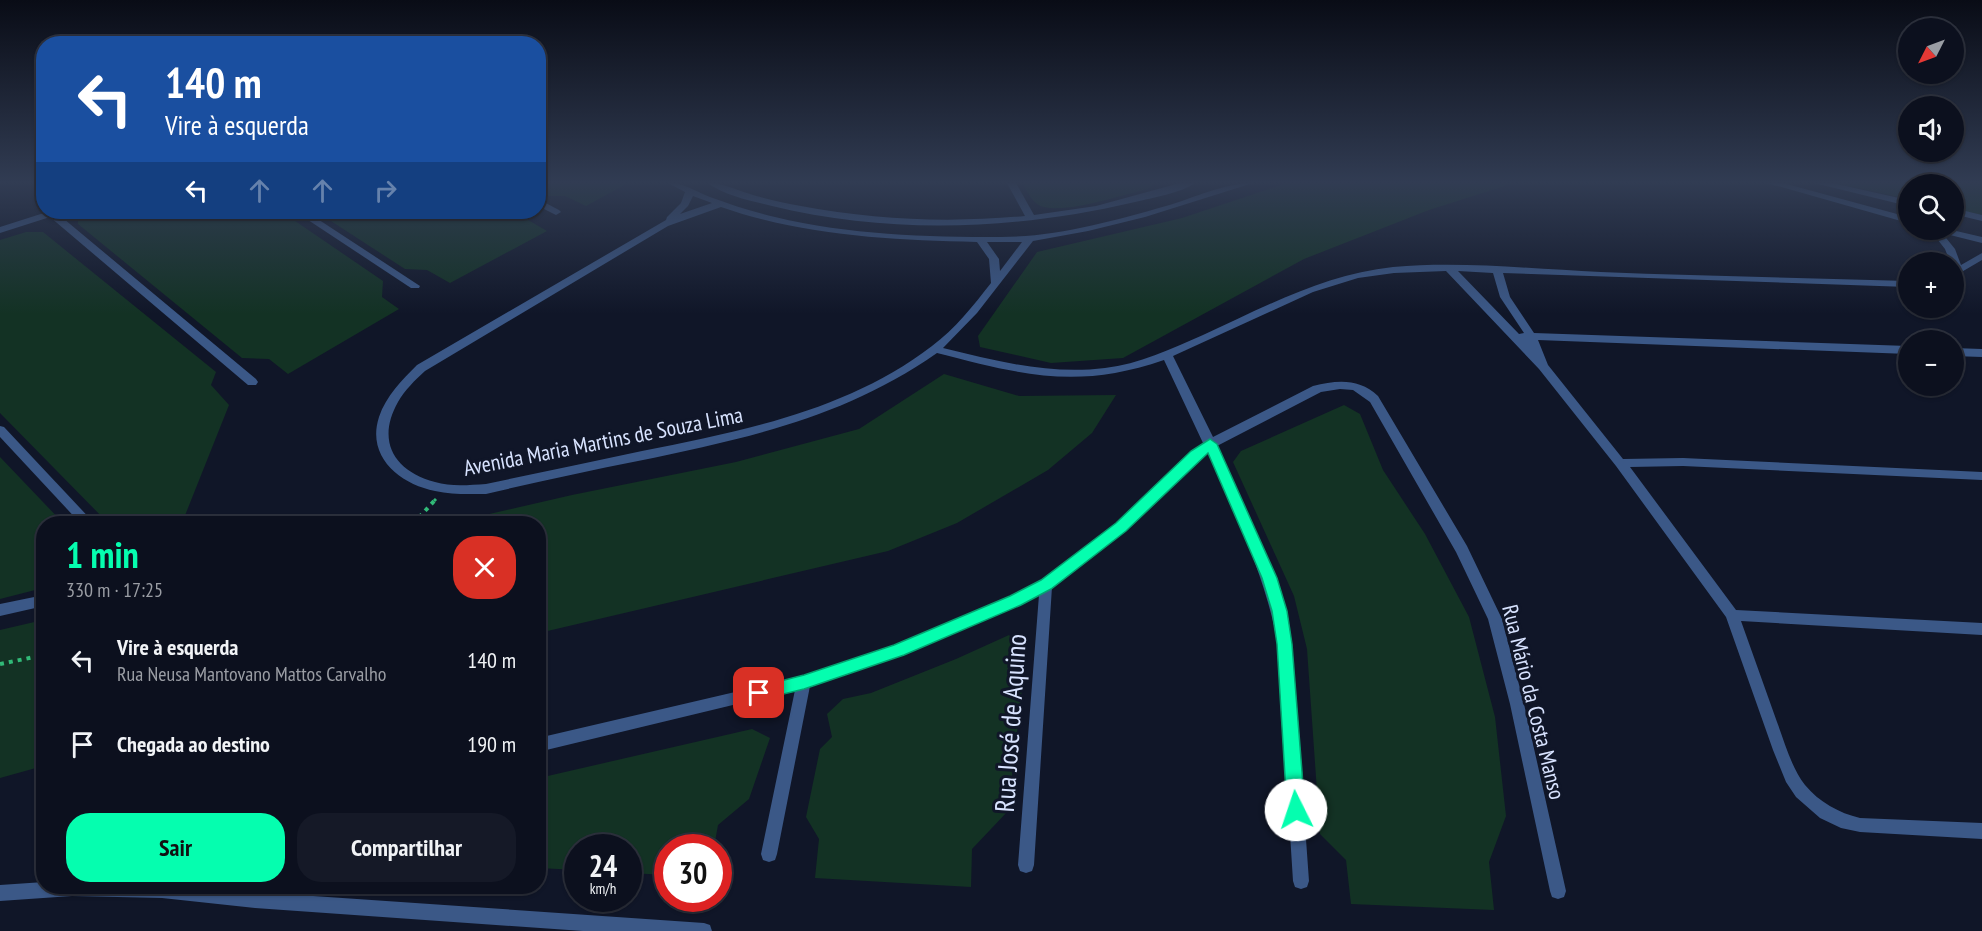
<!DOCTYPE html>
<html lang="pt">
<meta charset="utf-8">
<style>
body{margin:0;font-family:"PT Sans Narrow",sans-serif;background:#151927;color:#f1f3f6;height:100vh;display:flex;flex-direction:column;font-size:22px;white-space:nowrap}
*{box-sizing:border-box;margin:0}
p{font-size:20px;color:#9a9da4}
.icon{flex:none;width:33px;height:33px;fill:none;stroke:currentColor;stroke-width:2;stroke-linecap:round;stroke-linejoin:round}
.map{position:relative;flex:1;overflow:hidden}
.details{position:absolute;left:36px;top:516px;width:510px;height:378px;display:flex;flex-direction:column;background:#0c101e;border-radius:24px;box-shadow:0 2px 4px #0004,0 0 0 2px #2c303c}
.details>*{flex:none}
.guide{position:absolute;left:36px;top:36px;width:510px;height:183px;border-radius:24px;box-shadow:0 2px 4px #0004,0 0 0 2px #2c303c;background:#1a4fa0;color:#fff;overflow:hidden}
.needle{width:39px;rotate:228deg}
.fabs{position:absolute;left:1898px;top:18px;display:grid;gap:12px}
.fabs a{display:grid;place-items:center;width:66px;height:66px;border-radius:50%;background:#0c101e;box-shadow:0 2px 4px #0004,0 0 0 2px #2c303c;font-size:30px}
.speed{position:absolute;left:564px;top:834px;display:flex;gap:12px;font-size:30px;font-weight:700;text-align:center}
.speed>*{display:grid;place-content:center;width:78px;height:78px;border-radius:50%;background:#0c101e;box-shadow:0 2px 4px #0004,0 0 0 2px #2c303c;line-height:1}
.speed small{font-size:15px;font-weight:400}
.speed .limit{border:9px solid #d22;background:#fff;color:#111}
.pin{position:absolute;display:grid;place-items:center;width:51px;height:51px;color:#fff;margin:-26px;border-radius:12px;box-shadow:0 3px 9px #0006}
.me{position:absolute;width:66px;margin:-33px;rotate:356deg;stroke-linejoin:round;filter:drop-shadow(0 0 4px #0008)}
.turn{display:flex;align-items:center;gap:21px;height:126px;padding:0 30px;font-size:27px}
.turn .icon{width:78px;height:78px;stroke-width:2.5}
.turn b{display:block;font-size:42px;line-height:51px}
.lanes{display:flex;align-items:center;height:57px;padding:0 30px;background:#0003;justify-content:center;gap:30px;direction:ltr}
.lanes .off{opacity:.35}
.round{display:grid;place-items:center;flex:none;width:63px;height:63px;border-radius:24px;background:#151927}
.overview{display:flex;align-items:center;justify-content:space-between;height:102px;padding:0 30px}
h1{font-size:36px;font-weight:600;line-height:45px;color:#05feaf}
.cta{display:flex;gap:12px;margin-top:auto;padding:12px 30px}
.cta a{flex:1;height:69px;border-radius:24px;background:#05feaf;color:#111;font-size:24px;font-weight:600;line-height:69px;text-align:center}
.cta a+a{background:#151927;color:#f1f3f6}
ul{padding:0;list-style:none}
li{display:flex;align-items:center;gap:18px;height:84px;padding:0 30px}
li div{flex:1}
li b{display:block;font-size:22px}
li em{font-style:normal}
.map>svg:first-child{display:block}
</style>
<div class="map">
<svg width="1982" height="931" viewBox="0 0 1982 931">
<rect width="100%" height="100%" fill="#101628"/>
<g fill="#133224">
<path d="M539,183H628L586,206L565,196H548L539,191Z"/>
<path d="M1022,183H1155L1148,189C1121,195 1070,213 1044,207C1033,205 1028,192 1022,183Z"/>
<path d="M1287,183H1514L1429,210L1304,259L1123,358L1051,363L980,347L978,336L1037,252L1182,218Z"/>
<path d="M1833,183H1982V215L1953,209V184H1908V199Z"/>
<path d="M88,212H282L383,281L382,297L399,309L288,374L269,359L242,358L78,224V217Z"/>
<path d="M317,212H526L528,220L547,231L450,283L427,270L405,269Z"/>
<path d="M26,232H43L216,372L211,385L229,405L182,523H108L0,413V240Z"/>
<path d="M944,374L1019,396L1116,395L1092,433L1048,470L957,523L888,551L539,633L538,524L450,523L572,495L736,462L859,429Z"/>
<path d="M1344,405L1360,414L1383,470L1425,534L1469,617L1495,717L1506,816L1489,862L1494,910L1351,904L1346,860L1320,834L1307,649L1294,596L1233,462L1241,451Z"/>
<path d="M0,457L63,523L44,524L43,588L0,599Z"/>
<path d="M43,620V766L0,778V630Z"/>
<path d="M1009,635L1026,654L1008,811L972,849L971,887L815,878L819,839L806,817L820,749L832,737L827,714L843,699L871,693L956,659Z"/>
<path d="M752,729L770,738L749,799L718,825L714,847L668,848L667,875L629,873L628,848H578L577,870L539,868V778Z"/>
</g>
<g fill="none" stroke-linecap="round" stroke-linejoin="round">
<path stroke="#31ba78" stroke-width="3" stroke-dasharray="3 4" stroke-linecap="butt" d="M434,501L436,499"/>
<g stroke="#31ba78" stroke-width="4" stroke-dasharray="4 5" stroke-linecap="butt">
<path d="M413,524L435,500"/>
<path d="M0,664L44,655"/>
</g>
<g fill="#3b5887" fill-rule="evenodd">
<path d="M668,183C684,183 695,191 710,197C732,205 753,212 775,217C849,235 926,237 1001,237C1056,237 1113,221 1166,206C1194,198 1224,183 1253,183L1145,217L1088,231L1033,241L977,313L943,348C996,361 1050,375 1105,368C1139,364 1171,349 1203,335C1264,307 1325,274 1393,267C1462,261 1532,269 1601,272C1703,276 1806,278 1908,281V287L1503,273L1510,297L1534,333L1908,346V354L1538,340L1548,365L1623,459L1683,458L1982,472V480L1683,466L1630,467L1736,610L1982,623V635L1741,621C1753,655 1765,688 1777,722C1785,743 1791,767 1805,785C1819,802 1839,813 1860,818L1982,823V839L1860,832L1841,828L1820,818L1796,797L1786,782L1773,750L1726,617L1616,466L1539,369L1446,271L1394,273L1358,278L1313,292L1173,356L1213,437L1313,386C1337,380 1359,378 1378,396L1467,546L1502,619L1524,704L1566,891L1564,897L1558,899L1552,897L1550,891L1510,704L1488,619L1456,552L1370,402L1353,390L1340,389L1321,392L1217,446C1247,510 1278,574 1292,644L1309,881L1307,887L1301,889L1295,887L1293,881L1278,644C1265,576 1236,514 1208,452L1125,530L1052,587L1034,865L1032,871L1026,873L1020,871L1018,865L1039,595L903,655L810,686L777,854L775,860L769,862L763,860L761,854L795,690L538,752V738L804,676L894,646L1010,596L1041,581L1117,524L1192,451L1203,443L1164,360C1077,390 1023,375 937,353C844,418 747,438 638,461C587,471 537,482 486,494C469,494 452,495 435,491C400,484 366,457 379,417C386,396 402,380 417,365L666,220L667,217L681,203L685,192ZM693,196L712,203L680,214L688,206ZM721,207C804,236 890,240 977,242L989,259L991,283C973,306 955,329 932,346C849,410 743,431 642,451C590,462 538,473 486,484C469,485 451,487 435,482C394,471 376,441 398,402C405,390 415,380 425,371L668,226ZM987,242H1022L1000,271L999,259ZM1458,271L1493,273L1500,297L1524,333L1519,334Z"/>
<path d="M708,183C722,183 734,189 747,193C765,199 783,203 801,206C875,220 950,223 1025,216L1007,183H1016L1034,215L1096,206L1180,183H1195C1181,193 1152,198 1135,202C1015,230 892,235 772,206C752,201 725,196 708,183Z"/>
<path d="M1767,183H1783L1908,217V223Z"/>
<path d="M1814,183H1832L1908,200V206Z"/>
<path d="M538,199L559,210L561,212L556,215L538,206Z"/>
<path d="M1953,208L1982,215V221L1953,214Z"/>
<path d="M47,212H59L58,214L256,379L258,382L256,385H248L50,217L0,233V227Z"/>
<path d="M296,212H307L420,286L419,288H411Z"/>
<path d="M1930,230H1952L1982,237V243L1942,233L1955,249L1961,265L1982,253V260L1953,277V262H1950L1945,249Z"/>
<path d="M1953,348L1982,349V357L1953,356Z"/>
<path d="M0,426L4,427L95,524H81L0,437Z"/>
<path d="M44,595V606L0,616V604Z"/>
<path d="M44,882V886H206L255,892L704,923L710,925L712,931H583L255,908L162,898L72,896L0,901V885Z"/>
</g>
</g>
<linearGradient id="sky" x2="0" y2="1"><stop stop-color="#090c16"/><stop offset="0.58" stop-color="#313c53"/><stop offset="1" stop-color="#313c53" stop-opacity="0"/></linearGradient>
<rect width="1982" height="314" fill="url(#sky)"/>
<path fill="#05feaf" stroke="#03a572" stroke-width="1.5" d="M1210,439L1217,444L1277,578L1287,611L1292,644L1305,810L1302,816L1296,818L1290,816L1287,810L1277,644L1272,611L1262,578L1208,453L1126,531L1051,589L1021,605L904,655L804,689L759,700L753,698L750,693L753,688L804,675L894,645L1010,596L1041,580L1116,523L1191,451Z"/>
<g text-anchor="middle" stroke-width="6" stroke-linejoin="round" paint-order="stroke">
<g font-size="22" fill="#d8e3ff" stroke="#101628">
<text transform="translate(603 441) rotate(-11)" y="8">Avenida Maria Martins de Souza Lima</text>
<text transform="translate(1534 702) rotate(76)" y="8">Rua Mário da Costa Manso</text>
</g>
<g font-size="27" fill="#d8e3ff" stroke="#101628">
<text transform="translate(1011 723) rotate(-86)" y="9">Rua José de Aquino</text>
</g>
</g>
</svg>
<div class="fabs">
<a><svg class="needle" viewBox="-14 -14 28 28"><path d="M0-13l5 13h-10z" fill="#e53935"/><path d="M0 13l5-13h-10z" fill="#9a9da4"/></svg></a>
<a><svg class="icon" aria-label="sound" viewBox="0 0 24 24"><path d="M4 9h4l5-4v14l-5-4H4zM17 9q2 3 0 6"/></svg></a>
<a><svg class="icon" aria-label="search" viewBox="0 0 24 24"><circle cx="10" cy="10" r="6"/><path d="M15 15l6 6"/></svg></a>
<a>+</a>
<a>−</a>
</div>
<div class="speed"><div>24<small>km/h</small></div><div class="limit">30</div></div>
<div class="pin" style="left:759px;top:693px;background:#d93025"><svg class="icon" aria-label="arrive" viewBox="0 0 24 24"><path d="M6 21V4h12l-3 4 3 4H6"/></svg></div>
<svg class="me" style="left:1296px;top:810px" viewBox="-20 -20 40 40"><circle r="19" fill="#fff"/><path d="M0-13L10 11 0 6-10 11z" fill="#05feaf"/></svg>
<div class="guide">
<div class="turn"><svg class="icon" aria-label="left" viewBox="0 0 24 24"><path d="M17 20v-9H6M10 6l-5 5 5 5"/></svg><div><b>140 m</b>Vire à esquerda</div></div>
<div class="lanes"><svg class="icon" aria-label="left" viewBox="0 0 24 24"><path d="M17 20v-9H6M10 6l-5 5 5 5"/></svg><svg class="icon off" aria-label="ahead" viewBox="0 0 24 24"><path d="M12 20V5M6 11l6-6 6 6"/></svg><svg class="icon off" aria-label="ahead" viewBox="0 0 24 24"><path d="M12 20V5M6 11l6-6 6 6"/></svg><svg class="icon off" aria-label="right" viewBox="0 0 24 24"><path d="M7 20v-9h11M14 6l5 5-5 5"/></svg></div>
</div>
<section class="details">
<div class="overview"><div><h1>1 min</h1><p>330 m · 17:25</p></div><a class="round" style="background:#d93025;color:#fff"><svg class="icon" aria-label="close" viewBox="0 0 24 24"><path d="M6 6l12 12M18 6L6 18"/></svg></a></div>
<ul>
<li><svg class="icon" aria-label="left" viewBox="0 0 24 24"><path d="M17 20v-9H6M10 6l-5 5 5 5"/></svg><div><b>Vire à esquerda</b><p>Rua Neusa Mantovano Mattos Carvalho</p></div><em>140 m</em></li>
<li><svg class="icon" aria-label="arrive" viewBox="0 0 24 24"><path d="M6 21V4h12l-3 4 3 4H6"/></svg><div><b>Chegada ao destino</b></div><em>190 m</em></li>
</ul>
<div class="cta"><a>Sair</a><a>Compartilhar</a></div>
</section>
</div>
